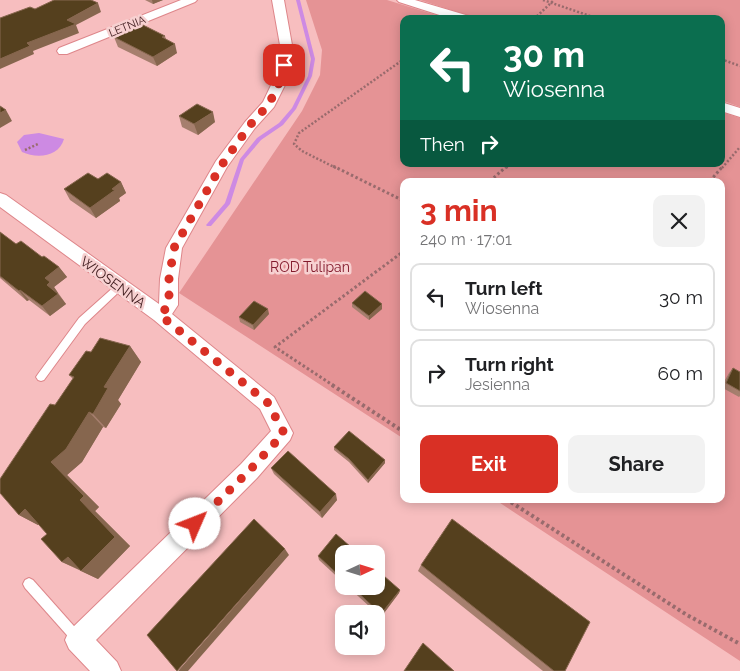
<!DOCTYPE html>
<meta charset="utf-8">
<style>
body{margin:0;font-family:Raleway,sans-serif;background:#f2f2f2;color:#202124;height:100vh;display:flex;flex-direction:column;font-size:19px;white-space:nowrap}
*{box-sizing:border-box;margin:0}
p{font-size:16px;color:#757577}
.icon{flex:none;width:28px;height:28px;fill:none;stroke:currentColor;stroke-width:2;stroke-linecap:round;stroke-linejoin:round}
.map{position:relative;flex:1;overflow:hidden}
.sheet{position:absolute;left:400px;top:178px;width:325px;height:325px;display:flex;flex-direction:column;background:#fff;border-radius:10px;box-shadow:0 2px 12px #0003}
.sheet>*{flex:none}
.guide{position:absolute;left:400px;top:15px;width:325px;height:152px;border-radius:10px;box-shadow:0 2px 12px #0003;background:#0b6e4f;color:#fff;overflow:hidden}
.needle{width:32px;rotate:86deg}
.fabs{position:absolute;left:335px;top:545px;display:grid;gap:10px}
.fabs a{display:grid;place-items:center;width:50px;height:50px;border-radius:10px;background:#fff;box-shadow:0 2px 12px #0003;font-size:25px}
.pin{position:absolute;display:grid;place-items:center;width:42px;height:42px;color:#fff;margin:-21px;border-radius:10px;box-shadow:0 2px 8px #0006}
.me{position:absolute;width:55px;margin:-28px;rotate:46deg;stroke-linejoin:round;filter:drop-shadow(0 0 4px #0008)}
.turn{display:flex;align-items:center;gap:18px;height:105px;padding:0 20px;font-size:22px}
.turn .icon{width:65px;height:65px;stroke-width:2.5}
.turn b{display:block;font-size:35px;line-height:42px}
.then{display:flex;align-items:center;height:48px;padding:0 20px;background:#0003;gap:10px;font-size:19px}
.round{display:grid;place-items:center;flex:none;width:52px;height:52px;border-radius:10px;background:#f2f2f2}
.head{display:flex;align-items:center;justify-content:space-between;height:85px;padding:0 20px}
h1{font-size:30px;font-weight:700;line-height:38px;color:#d93025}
.cta{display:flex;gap:10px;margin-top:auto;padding:10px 20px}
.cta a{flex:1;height:58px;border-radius:10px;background:#d93025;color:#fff;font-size:20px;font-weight:700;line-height:58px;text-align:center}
.cta a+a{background:#f2f2f2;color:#202124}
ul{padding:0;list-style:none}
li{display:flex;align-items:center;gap:15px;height:68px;margin:0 10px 8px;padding:0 10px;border:2px solid #e0e0e0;border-radius:10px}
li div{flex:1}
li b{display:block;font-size:19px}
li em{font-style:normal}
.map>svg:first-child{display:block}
</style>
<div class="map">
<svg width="740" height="671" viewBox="0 0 740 671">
<rect width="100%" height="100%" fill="#f7bebf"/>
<g fill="#e59395">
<path d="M306,0H387L449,19H404V164H721V112L740,118V661L494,499H721V181H404V439L179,293L302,111L320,75L322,50Z"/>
<path d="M420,0H740V107L721,100V19H479Z"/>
</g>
<path fill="#cd8ae3" d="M39,133L64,139C59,157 37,159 22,152L17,142L24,135Z"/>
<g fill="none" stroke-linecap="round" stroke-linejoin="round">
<path fill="#cd8ae3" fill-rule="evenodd" d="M296,0H300L315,59L312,76L296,109L283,125L261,140L244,160L230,204L211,226H207L206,225L207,224L225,203L240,159L257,138L279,123L292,108L308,76L311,59Z"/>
<defs>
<g id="lane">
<path d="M119,284L122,285L123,287L122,289L85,324L44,380L41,381L38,380L36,377L38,374L79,318L116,285Z"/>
<path d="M29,578L33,580L81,634L83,638L81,642L77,644L73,642L25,588L23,584L25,580Z"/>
</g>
<g id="street">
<path d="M181,0H197L195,2L67,54H59L57,51L59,48Z"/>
<path d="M272,0H284L292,45L287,81L274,107L255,128L227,167L182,248L178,279V305L172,314L274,397L293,433L290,440L257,478L96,640L117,662L121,671H90L69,649L65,640L69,631L241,464L271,431L260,409L154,320L0,207V193L6,195L159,304L160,279L166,248L216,161L245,122L263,102L273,81L280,45Z"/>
<path d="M397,0H415L469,16L471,19H452L399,2Z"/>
<path d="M721,102L740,108V117L721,111Z"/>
</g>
</defs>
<use href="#lane" stroke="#de868a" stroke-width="2"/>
<use href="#street" stroke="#de868a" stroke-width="2"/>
<g stroke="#996b6d" stroke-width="2.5" stroke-dasharray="2 2" stroke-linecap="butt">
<path d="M543,0L599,19"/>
<path d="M534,19L554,0"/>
<path d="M721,59L740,66"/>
<path d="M25,150L38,144"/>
<path d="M336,168L302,151L294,144L299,133L404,59"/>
<path d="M506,168L510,164"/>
<path d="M722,168L740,147"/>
</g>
<g stroke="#996b6d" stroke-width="3" stroke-dasharray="2.5 2.5" stroke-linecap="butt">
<path d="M333,166L404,201"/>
<path d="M490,181L507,166"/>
<path d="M710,181L723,166"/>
<path d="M334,386L275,347L404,251"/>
</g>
<g stroke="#996b6d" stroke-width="4" stroke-dasharray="3 3" stroke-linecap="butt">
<path d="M332,385L404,432"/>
<path d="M506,499L687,615L740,644"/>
</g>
<use href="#lane" fill="#fff" fill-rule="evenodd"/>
<use href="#street" fill="#fff" fill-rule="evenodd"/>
</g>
<g fill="#a67f6e">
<path d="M145,0H163L153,4Z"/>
<path d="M165,36L166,39L177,53L157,66L118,47L114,37Z"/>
<path d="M179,116L215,122L198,135L182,127Z"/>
<path d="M98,179L121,182L126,193L119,198L120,201L96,218L70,200L64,189Z"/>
<path d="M0,232L16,244L59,267L67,277L54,287L66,304L50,316L29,300L27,301L0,278Z"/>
<path d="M352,303L382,304V309L369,320L352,307Z"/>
<path d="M269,314L254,330L240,322L239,317Z"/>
<path d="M130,346L141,362L118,400L121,404L106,428L103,427L82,462L67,475L99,507L95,511L130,546L98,579L62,562L47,534L38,524V525L19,515L55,405L73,379L69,375L91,352Z"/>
<path d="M733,368L740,372V396L739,397L721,387L729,373Z"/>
<path d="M334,447L385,463L368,483L349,462L334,450Z"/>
<path d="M271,468L337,500L322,518L274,474Z"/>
<path d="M344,554V583L319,560L318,556Z"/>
<path d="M421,565L565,671H543L418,571Z"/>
<path d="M347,586H376L400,590L399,593L381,617Z"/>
</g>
<g fill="#86664e">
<path d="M152,0H163L153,4Z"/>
<path d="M98,3L101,12L76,25L79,33L33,51L34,54L0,69V59L67,20Z"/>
<path d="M175,44L177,53L157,66L153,57Z"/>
<path d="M6,110L12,121L0,128V113Z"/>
<path d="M213,112L215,122L198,135L194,124Z"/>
<path d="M121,182L126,193L119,198L120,201L96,218L90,208L112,189Z"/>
<path d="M59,267L67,277L54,287L58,293L55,295L47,285L45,278Z"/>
<path d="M20,290L29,300L27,301L19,291Z"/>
<path d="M58,294L66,304L50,316L42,306Z"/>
<path d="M382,304V309L369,320V316Z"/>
<path d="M268,309L269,314L254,330L253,325Z"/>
<path d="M130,346L141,362L118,400L121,404L106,428L93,414L104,387Z"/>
<path d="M89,412L103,427L82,462L67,475L99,507L95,511L130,546L98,579L81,571L80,500L51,462Z"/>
<path d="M385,460V463L368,483V480Z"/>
<path d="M336,494L337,500L322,518L320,512Z"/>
<path d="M25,509L43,520L38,525L19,515Z"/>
<path d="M285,549L289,555L188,671H178Z"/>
<path d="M68,557L85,565L80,570L62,562Z"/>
<path d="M400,590L399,593L381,617V614Z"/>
</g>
<g fill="#55401e" stroke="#86664e">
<path d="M54,0H91L98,3L67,20L76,24L27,43L30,46L0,59V18L30,7L35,9Z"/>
<path d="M139,23L165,36L162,37L175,44L153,57L114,37Z"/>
<path d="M197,104L213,112L194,124L179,116Z"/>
<path d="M0,106L6,110L0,113Z"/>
<path d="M88,173L98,179L107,173L121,182L112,189L115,190L90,208L64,189Z"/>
<path d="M0,232L16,244L21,241L42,257L44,256L59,267L45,278L50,282L47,285L58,294L42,306L20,290L19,291L0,276Z"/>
<path d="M365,291L382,304L369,316L352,303Z"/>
<path d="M254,301L268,309L253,325L239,317Z"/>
<path d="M100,338L130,346L104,387L108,388L93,414L89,412L66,449L51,462L84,496L80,500L115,537L81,571L68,557L62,562L41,539L47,534L25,509L19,515L0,493V479L50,404L55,405L74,377L69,375L86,351L91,352Z"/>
<path d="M733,368L740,372V391L726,383Z"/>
<path d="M349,431L385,460L368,480L349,459L334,447Z"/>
<path d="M288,451L336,494L320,512L271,468Z"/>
<path d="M254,519L285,549L177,671L147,635Z"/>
<path d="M452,519L590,622L565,671H554L421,565Z"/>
<path d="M336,534L359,554H344V580L318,556Z"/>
<path d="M376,569L400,590L381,614L351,586H376Z"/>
<path d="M423,643L454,671H404Z"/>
</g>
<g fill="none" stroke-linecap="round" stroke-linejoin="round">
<path stroke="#d93025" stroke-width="9" stroke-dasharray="0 16.2" d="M195,524L249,471L284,433L268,403L160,315L169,305V279L174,248L221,166L250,125L269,104L280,81L284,65"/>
</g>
<g text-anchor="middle" stroke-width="5" stroke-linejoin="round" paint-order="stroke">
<g font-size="11" fill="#3f1c1e" stroke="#f7d1d1">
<text transform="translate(127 26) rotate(-22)" y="4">LETNIA</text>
</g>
<g font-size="14" fill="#831a2c" stroke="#f7d1d1">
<text x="310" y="272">ROD Tulipan</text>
</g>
<g font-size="14" fill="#3f1c1e" stroke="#f7d1d1">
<text transform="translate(113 282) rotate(36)" y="5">WIOSENNA</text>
</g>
</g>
</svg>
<div class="fabs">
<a><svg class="needle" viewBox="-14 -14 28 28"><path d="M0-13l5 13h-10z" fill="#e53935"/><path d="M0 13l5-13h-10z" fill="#757577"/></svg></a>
<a><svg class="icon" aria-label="sound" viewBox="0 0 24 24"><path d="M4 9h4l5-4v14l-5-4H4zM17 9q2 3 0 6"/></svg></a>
</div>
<div class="pin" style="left:284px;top:65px;background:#d93025"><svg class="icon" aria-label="arrive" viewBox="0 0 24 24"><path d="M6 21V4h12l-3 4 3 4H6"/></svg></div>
<svg class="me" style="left:195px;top:524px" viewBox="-20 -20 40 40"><circle r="19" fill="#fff"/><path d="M0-13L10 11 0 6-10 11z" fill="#d93025"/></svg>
<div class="guide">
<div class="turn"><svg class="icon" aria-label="left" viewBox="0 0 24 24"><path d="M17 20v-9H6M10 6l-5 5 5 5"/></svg><div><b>30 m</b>Wiosenna</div></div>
<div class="then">Then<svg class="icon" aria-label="right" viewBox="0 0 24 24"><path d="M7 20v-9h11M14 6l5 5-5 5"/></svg></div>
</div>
<section class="sheet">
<div class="head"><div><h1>3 min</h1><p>240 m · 17:01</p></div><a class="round"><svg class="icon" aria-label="close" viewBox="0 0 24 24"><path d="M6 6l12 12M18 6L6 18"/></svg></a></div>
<ul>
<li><svg class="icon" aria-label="left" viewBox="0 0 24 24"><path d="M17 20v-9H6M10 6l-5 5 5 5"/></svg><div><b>Turn left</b><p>Wiosenna</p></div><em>30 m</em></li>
<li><svg class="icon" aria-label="right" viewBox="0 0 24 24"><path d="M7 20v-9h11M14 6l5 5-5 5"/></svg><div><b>Turn right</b><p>Jesienna</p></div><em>60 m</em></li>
</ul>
<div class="cta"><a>Exit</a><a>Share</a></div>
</section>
</div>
